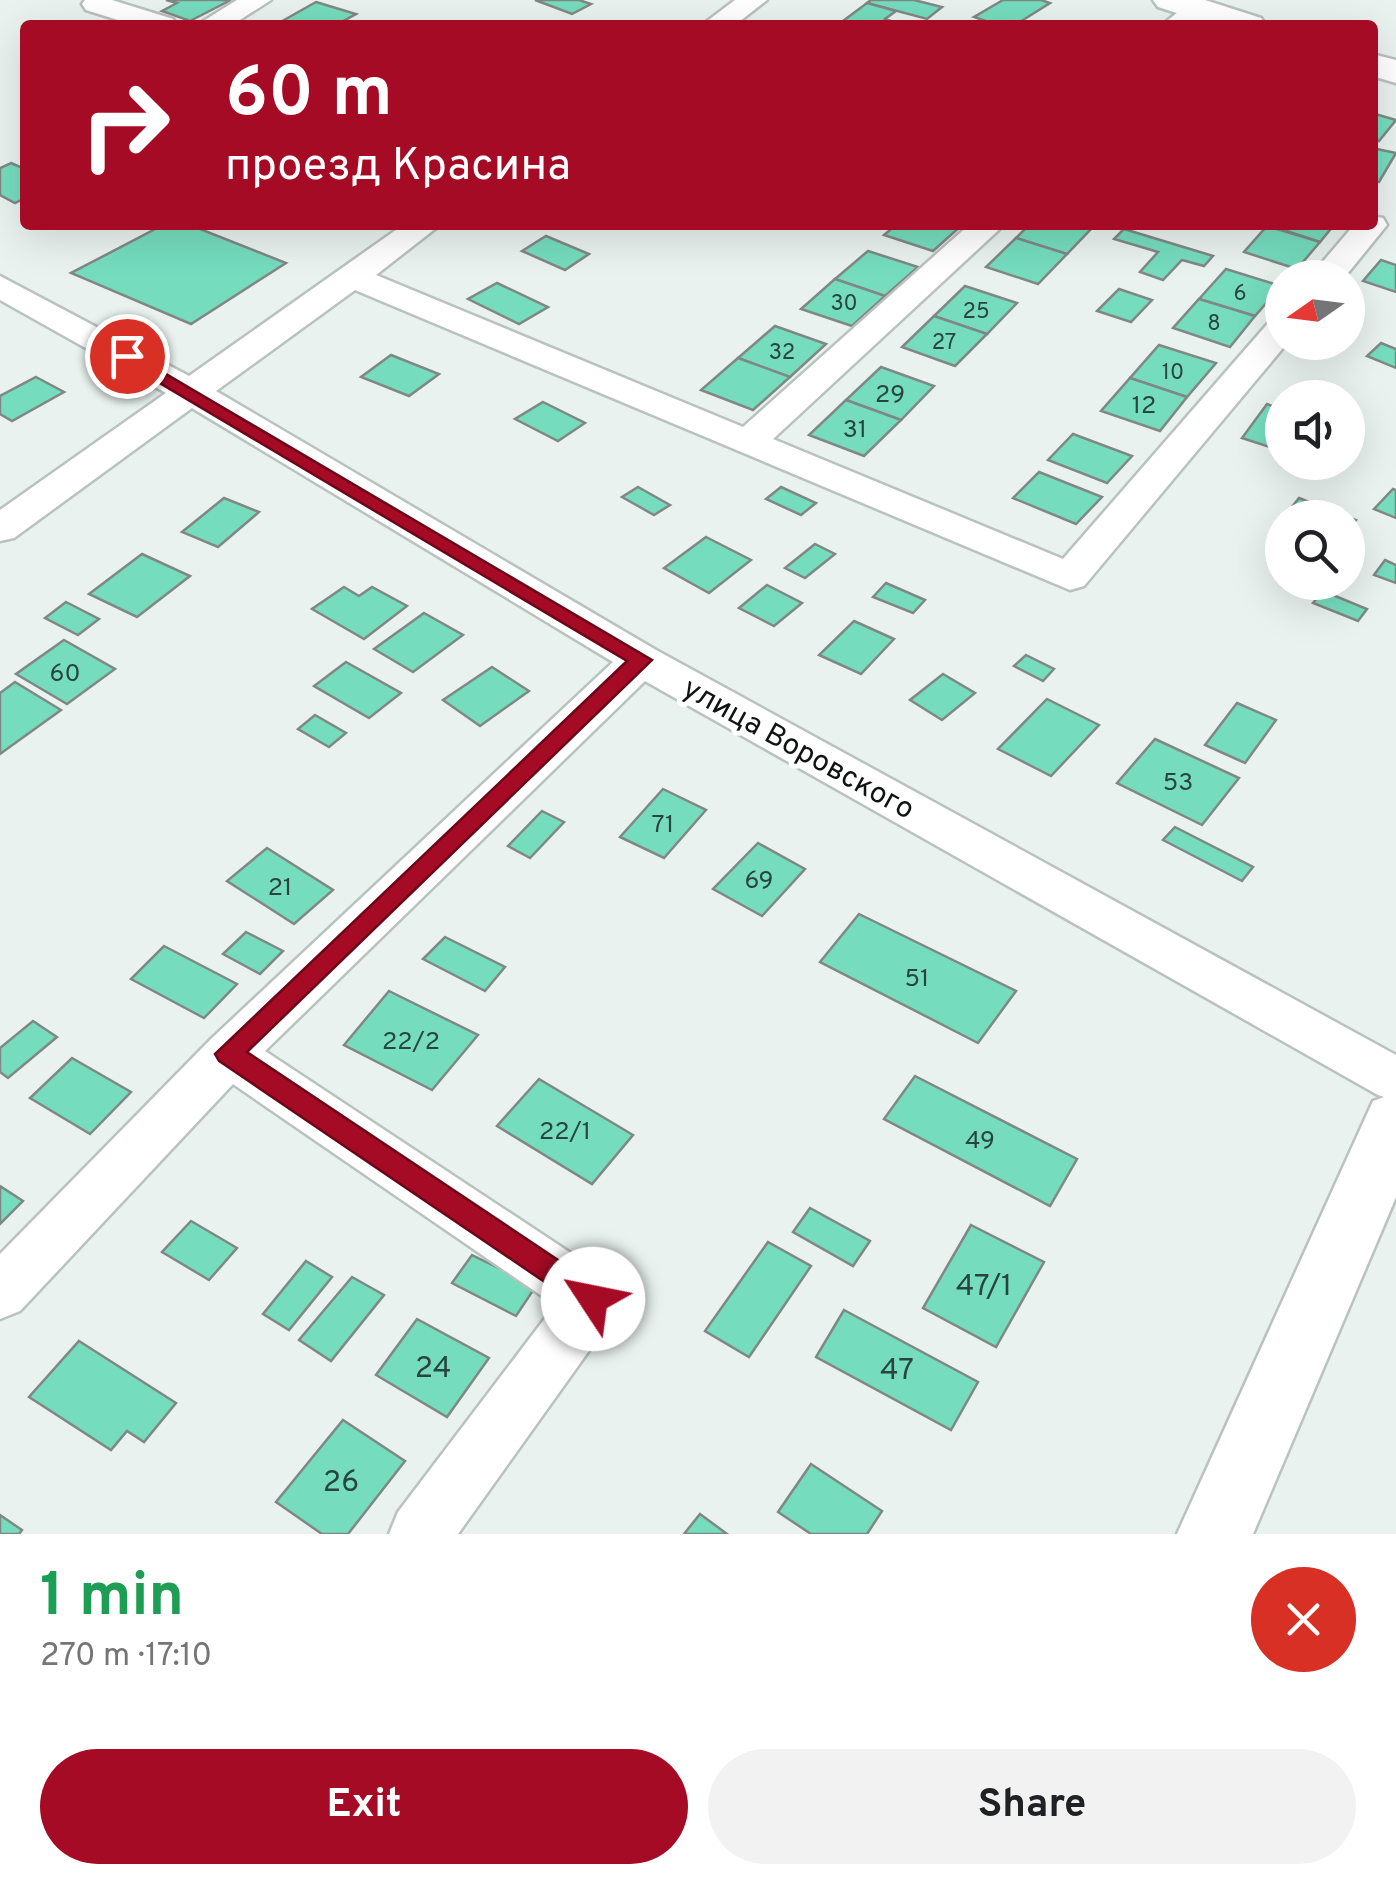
<!DOCTYPE html>
<meta charset="utf-8">
<style>
body{margin:0;font-family:Overpass,sans-serif;background:#f2f2f2;color:#202124;height:100vh;display:flex;flex-direction:column;font-size:38px;white-space:nowrap}
*{box-sizing:border-box;margin:0}
p{font-size:32px;color:#757577}
.icon{flex:none;width:55px;height:55px;fill:none;stroke:currentColor;stroke-width:2;stroke-linecap:round;stroke-linejoin:round}
.map{position:relative;height:1534px;overflow:hidden}
.sheet{display:flex;flex-direction:column;background:#fff;flex:1}
.sheet>*{flex:none}
.guide{position:absolute;left:20px;top:20px;width:1358px;height:210px;border-radius:10px;box-shadow:0 10px 40px #0002;background:#a50b25;color:#fff;overflow:hidden}
.needle{width:65px;rotate:256deg}
.tools{position:absolute;left:1265px;top:260px;display:grid;gap:20px}
.tools a{display:grid;place-items:center;width:100px;height:100px;border-radius:50%;background:#fff;box-shadow:0 10px 40px #0002;font-size:50px}
.pin{position:absolute;display:grid;place-items:center;width:85px;height:85px;color:#fff;margin:-42px;border:5px solid #fff;border-radius:50%;box-shadow:0 2px 10px #0007}
.me{position:absolute;width:110px;margin:-55px;rotate:304deg;stroke-linejoin:round;filter:drop-shadow(0 0 8px #0008)}
.turn{display:flex;align-items:center;gap:35px;height:210px;padding:0 40px;font-size:45px}
.turn .icon{width:130px;height:130px;stroke-width:2.5}
.turn b{display:block;font-size:70px;line-height:85px}
.round{display:grid;place-items:center;flex:none;width:105px;height:105px;border-radius:52px;background:#f2f2f2}
.summary{display:flex;align-items:center;justify-content:space-between;height:170px;padding:0 40px}
h1{font-size:60px;font-weight:700;line-height:75px;color:#1e9e55}
.action{display:flex;gap:20px;margin-top:auto;padding:20px 40px}
.action a{flex:1;height:115px;border-radius:60px;background:#a50b25;color:#fff;font-size:40px;font-weight:700;line-height:115px;text-align:center}
.action a+a{background:#f2f2f2;color:#202124}
.map>svg:first-child{display:block}
</style>
<div class="map">
<svg width="1396" height="1534" viewBox="0 0 1396 1534">
<rect width="100%" height="100%" fill="#e9f2ef"/>
<g fill="#75dcbe" stroke="#808885" stroke-width="2.5">
<path d="M166,0H231L190,21L162,11L177,3Z"/>
<path d="M535,0H579L591,4L572,14Z"/>
<path d="M871,0H914L942,7L927,19L867,3Z"/>
<path d="M1003,0H1041L1050,3L1015,25H997L974,17Z"/>
<path d="M316,2L356,14L336,25L277,24Z"/>
<path d="M867,3L896,11L885,19L896,23L859,25L843,21Z"/>
<path d="M1372,113L1396,120L1379,141L1372,139Z"/>
<path d="M1377,149L1396,153L1379,182L1372,180V155Z"/>
<path d="M11,163L25,169V198L15,203L0,195V168Z"/>
<path d="M163,225H190L286,263L191,324L71,273Z"/>
<path d="M896,225H962L933,251L884,235Z"/>
<path d="M1029,225H1084L1092,228L1067,254L1016,238Z"/>
<path d="M1268,225H1334L1320,242Z"/>
<path d="M1267,226L1320,242L1297,269L1244,252Z"/>
<path d="M1124,229L1213,256L1204,266L1182,260L1163,280L1140,272L1158,252L1114,239Z"/>
<path d="M546,236L589,254L565,270L522,251Z"/>
<path d="M1016,238L1067,254L1038,284L986,267Z"/>
<path d="M868,251L918,267L885,296L835,279Z"/>
<path d="M1381,260L1396,265V292L1363,281Z"/>
<path d="M1226,269L1281,286L1255,316L1199,299Z"/>
<path d="M835,279L885,296L852,326L801,309Z"/>
<path d="M497,283L548,307L519,324L468,299Z"/>
<path d="M965,286L1017,303L987,334L934,316Z"/>
<path d="M1119,289L1152,300L1131,322L1097,311Z"/>
<path d="M1199,299L1255,316L1230,347L1173,328Z"/>
<path d="M934,316L987,334L955,366L902,347Z"/>
<path d="M775,326L826,344L790,377L738,358Z"/>
<path d="M1381,343L1396,349V368L1367,356Z"/>
<path d="M1159,345L1216,363L1187,397L1130,378Z"/>
<path d="M391,355L439,374L409,396L361,377Z"/>
<path d="M738,358L790,377L753,410L701,390Z"/>
<path d="M881,367L934,386L901,420L846,400Z"/>
<path d="M36,377L64,392L12,421L0,414V396Z"/>
<path d="M1130,378L1187,397L1160,431L1101,411Z"/>
<path d="M846,400L901,420L864,456L809,435Z"/>
<path d="M543,402L585,423L558,441L515,419Z"/>
<path d="M1267,404L1282,410V451L1242,438Z"/>
<path d="M1073,434L1132,456L1107,483L1048,460Z"/>
<path d="M1039,472L1102,497L1076,524L1013,498Z"/>
<path d="M638,487L670,505L654,515L622,497Z"/>
<path d="M781,487L816,503L801,515L766,499Z"/>
<path d="M1393,489L1396,490V518L1374,509Z"/>
<path d="M224,498L259,512L218,547L182,532Z"/>
<path d="M1299,498L1356,520L1348,531V518H1283Z"/>
<path d="M706,537L751,560L709,593L664,568Z"/>
<path d="M815,544L835,554L805,578L785,568Z"/>
<path d="M142,554L190,576L137,617L89,594Z"/>
<path d="M1385,560L1396,565V583L1374,575Z"/>
<path d="M886,583L925,600L913,613L873,597Z"/>
<path d="M767,585L802,603L774,626L739,608Z"/>
<path d="M344,587L359,596L372,587L407,606L364,639L312,609Z"/>
<path d="M1323,591L1367,609L1358,621L1313,603Z"/>
<path d="M66,602L99,619L78,635L45,618Z"/>
<path d="M424,613L463,635L413,672L374,649Z"/>
<path d="M854,621L894,639L861,674L819,655Z"/>
<path d="M64,640L115,669L67,704L16,674Z"/>
<path d="M1026,655L1054,669L1043,681L1014,666Z"/>
<path d="M346,662L401,693L369,718L314,686Z"/>
<path d="M492,667L529,691L480,726L443,700Z"/>
<path d="M943,674L975,693L942,720L910,700Z"/>
<path d="M15,682L61,710L0,754V693Z"/>
<path d="M1047,699L1099,725L1051,776L998,749Z"/>
<path d="M1237,703L1276,720L1245,763L1205,745Z"/>
<path d="M315,715L346,733L329,747L298,729Z"/>
<path d="M1155,739L1239,778L1202,825L1117,783Z"/>
<path d="M663,789L706,810L664,858L620,837Z"/>
<path d="M542,811L564,822L530,858L508,846Z"/>
<path d="M1175,827L1253,867L1242,881L1163,840Z"/>
<path d="M758,843L805,869L762,916L713,889Z"/>
<path d="M267,848L333,890L294,924L227,881Z"/>
<path d="M859,914L1016,991L978,1043L820,962Z"/>
<path d="M246,932L283,951L260,974L223,954Z"/>
<path d="M445,937L505,967L485,991L423,959Z"/>
<path d="M164,946L237,984L204,1018L131,979Z"/>
<path d="M389,991L478,1035L432,1090L344,1045Z"/>
<path d="M33,1021L57,1037L8,1078L0,1072V1048Z"/>
<path d="M72,1058L131,1092L90,1134L30,1098Z"/>
<path d="M915,1076L1077,1159L1050,1206L884,1119Z"/>
<path d="M539,1079L633,1135L592,1184L497,1126Z"/>
<path d="M0,1186L23,1201L0,1224Z"/>
<path d="M810,1208L870,1241L853,1266L793,1232Z"/>
<path d="M191,1221L237,1248L209,1280L162,1252Z"/>
<path d="M971,1225L1044,1262L996,1347L923,1308Z"/>
<path d="M768,1242L811,1266L749,1357L705,1331Z"/>
<path d="M472,1255L536,1286L516,1316L452,1283Z"/>
<path d="M306,1261L332,1277L289,1330L263,1314Z"/>
<path d="M352,1277L384,1295L331,1361L299,1340Z"/>
<path d="M844,1310L978,1382L951,1430L816,1357Z"/>
<path d="M417,1319L489,1358L447,1417L376,1375Z"/>
<path d="M79,1341L176,1403L144,1442L127,1431L111,1450L29,1397Z"/>
<path d="M343,1420L405,1461L348,1534H322L276,1502Z"/>
<path d="M811,1464L882,1511L867,1534H811L778,1512Z"/>
<path d="M700,1514L727,1534H684Z"/>
<path d="M0,1515L22,1530L19,1534H0Z"/>
</g>
<g fill="none" stroke-linecap="round" stroke-linejoin="round">
<defs>
<g id="street">
<path d="M85,0H112L173,19L177,25H134L86,10L82,4Z"/>
<path d="M237,0H271L232,25H197Z"/>
<path d="M735,0H767L735,25H702Z"/>
<path d="M1199,1L1213,9L1194,25H1162L1189,3Z"/>
<path d="M1372,216L1383,218L1387,225L1344,278H1309L1354,225H1372Z"/>
<path d="M403,225H440L376,275L743,427L969,225H1004L773,439L1063,559L1270,321L1282,318V342H1288L1084,586L1070,590L355,290L216,391L656,650L1396,1055V1101L1378,1095L645,681L265,1051L613,1281L622,1299L613,1317L458,1534H389L398,1512L555,1305L233,1084L20,1311L0,1319V1254L211,1039L613,662L192,408L14,538L0,541V510L166,393L0,300V276L189,376Z"/>
</g>
<g id="secondary">
<path d="M1153,0H1205L1261,18L1266,25H1214L1158,7Z"/>
<path d="M1372,54L1396,60V83L1372,76Z"/>
<path d="M1396,1093V1197L1253,1534H1177L1373,1101Z"/>
</g>
</defs>
<use href="#street" stroke="#b9c2bf" stroke-width="5"/>
<use href="#secondary" stroke="#b9c2bf" stroke-width="5"/>
<use href="#street" fill="#fff" fill-rule="evenodd"/>
<use href="#secondary" fill="#fff" fill-rule="evenodd"/>
</g>
<path fill="#a50b25" stroke="#6b0718" stroke-width="2.5" d="M127,351L652,660L247,1052L603,1290L607,1299L603,1308L593,1312L583,1308L219,1061L215,1054L627,661L121,360V352Z"/>
<g text-anchor="middle" stroke-width="10" stroke-linejoin="round" paint-order="stroke">
<g font-size="22" fill="#29453d">
<text x="1240" y="300">6</text>
<text x="844" y="310">30</text>
<text x="976" y="318">25</text>
<text x="1214" y="330">8</text>
<text x="944" y="349">27</text>
<text x="782" y="359">32</text>
<text x="1173" y="379">10</text>
</g>
<g font-size="25" fill="#29453d">
<text x="890" y="402">29</text>
<text x="1144" y="413">12</text>
<text x="855" y="437">31</text>
<text x="65" y="681">60</text>
<text x="1178" y="790">53</text>
<text x="663" y="832">71</text>
<text x="759" y="888">69</text>
<text x="280" y="895">21</text>
<text x="917" y="986">51</text>
<text x="411" y="1049">22/2</text>
<text x="565" y="1139">22/1</text>
<text x="980" y="1148">49</text>
</g>
<g font-size="30" fill="#101312" stroke="#fff">
<text transform="translate(799 748) rotate(29)" y="10">улица Воровского</text>
</g>
<g font-size="30" fill="#29453d">
<text x="984" y="1295">47/1</text>
<text x="433" y="1377">24</text>
<text x="897" y="1379">47</text>
<text x="341" y="1491">26</text>
</g>
</g>
</svg>
<div class="tools">
<a><svg class="needle" viewBox="-14 -14 28 28"><path d="M0-13l5 13h-10z" fill="#e53935"/><path d="M0 13l5-13h-10z" fill="#757577"/></svg></a>
<a><svg class="icon" aria-label="sound" viewBox="0 0 24 24"><path d="M4 9h4l5-4v14l-5-4H4zM17 9q2 3 0 6"/></svg></a>
<a><svg class="icon" aria-label="search" viewBox="0 0 24 24"><circle cx="10" cy="10" r="6"/><path d="M15 15l6 6"/></svg></a>
</div>
<div class="pin" style="left:127px;top:356px;background:#d93025"><svg class="icon" aria-label="arrive" viewBox="0 0 24 24"><path d="M6 21V4h12l-3 4 3 4H6"/></svg></div>
<svg class="me" style="left:593px;top:1299px" viewBox="-20 -20 40 40"><circle r="19" fill="#fff"/><path d="M0-13L10 11 0 6-10 11z" fill="#a50b25"/></svg>
<div class="guide">
<div class="turn"><svg class="icon" aria-label="right" viewBox="0 0 24 24"><path d="M7 20v-9h11M14 6l5 5-5 5"/></svg><div><b>60 m</b>проезд Красина</div></div>
</div>
</div>
<section class="sheet">
<div class="summary"><div><h1>1 min</h1><p>270 m · 17:10</p></div><a class="round" style="background:#d93025;color:#fff"><svg class="icon" aria-label="close" viewBox="0 0 24 24"><path d="M6 6l12 12M18 6L6 18"/></svg></a></div>
<div class="action"><a>Exit</a><a>Share</a></div>
</section>
